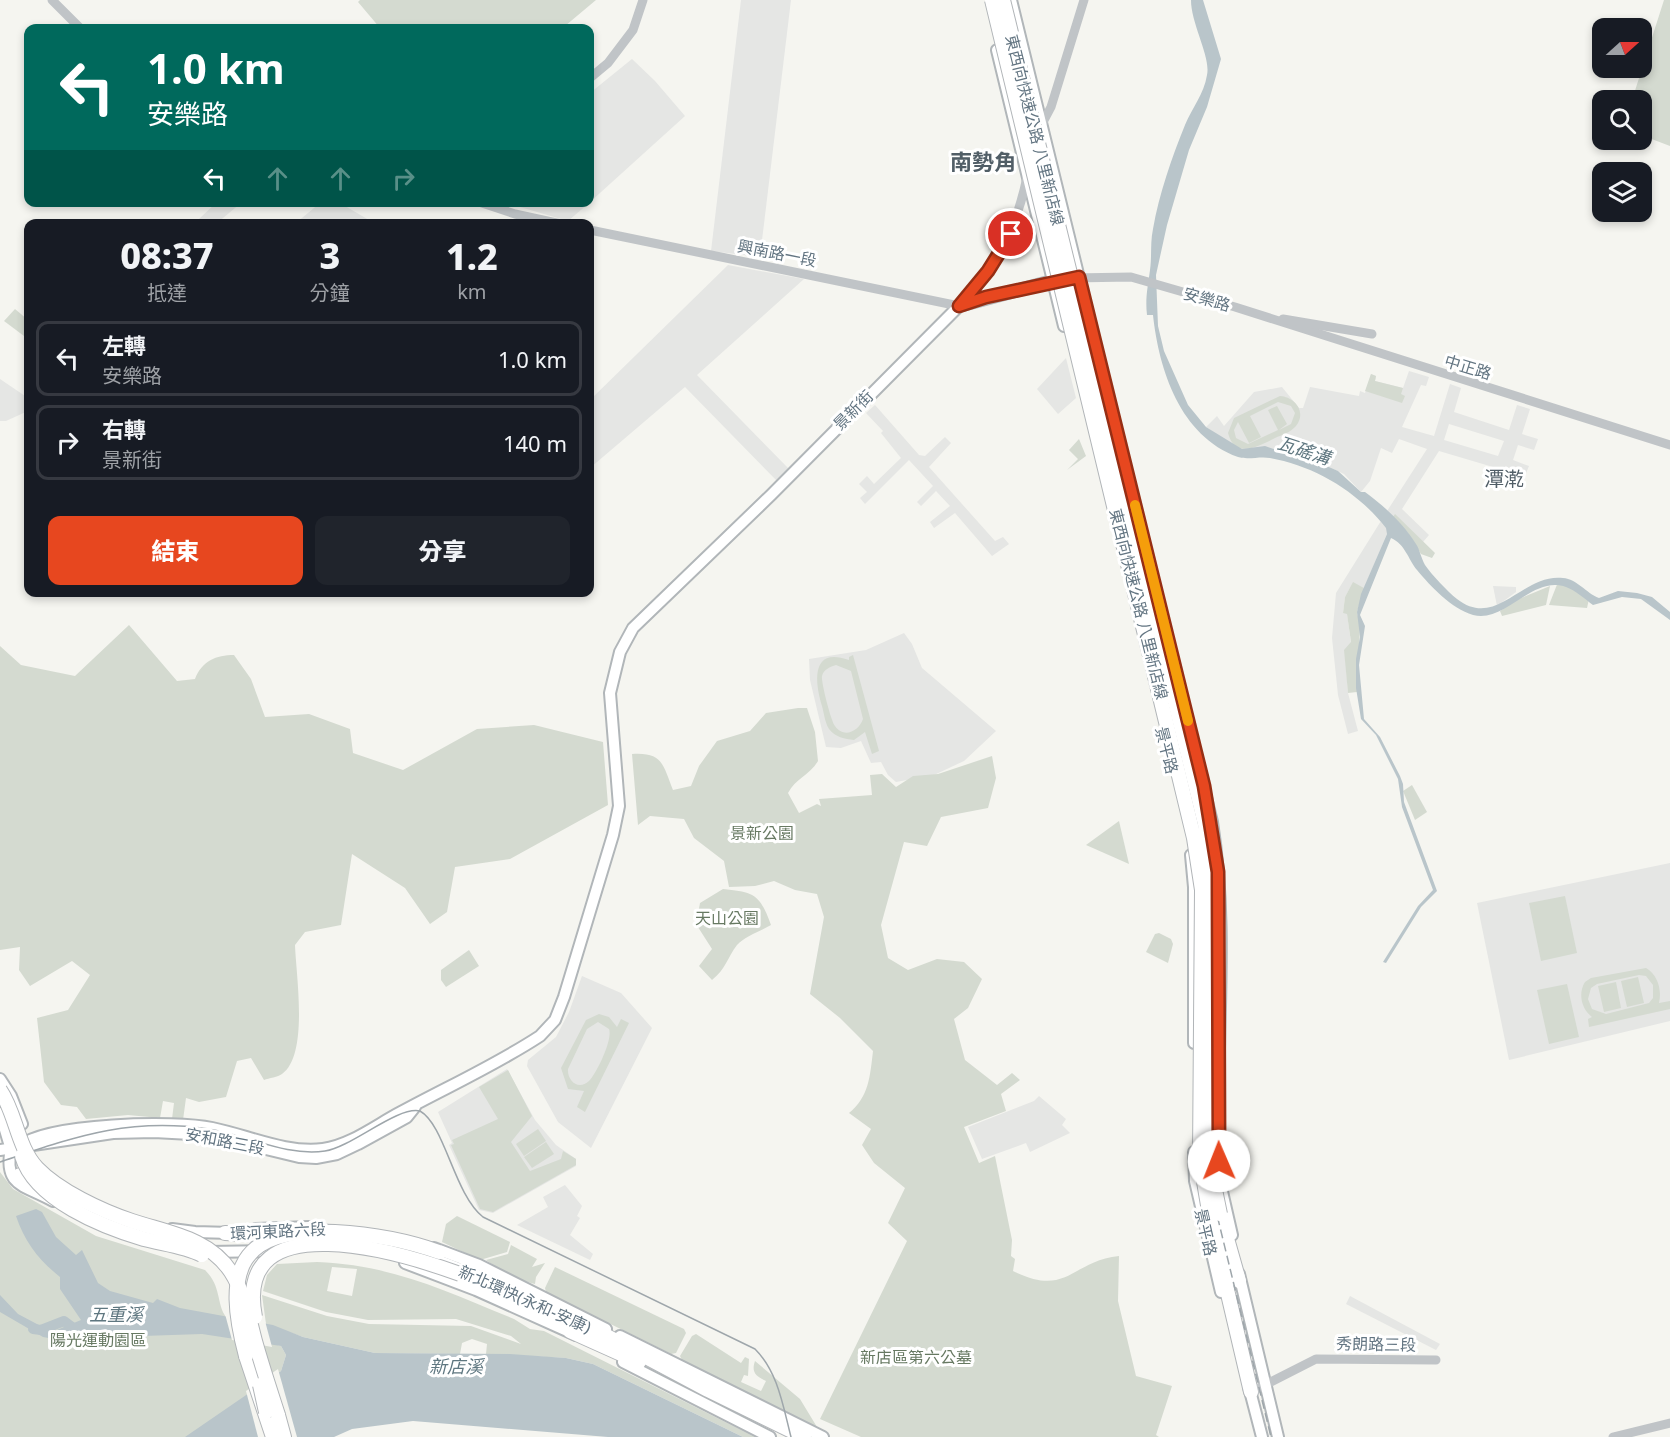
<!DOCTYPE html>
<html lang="zh-TW">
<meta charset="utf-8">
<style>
body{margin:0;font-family:"Noto Sans","Noto Sans TC",sans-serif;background:#20242c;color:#f1f3f6;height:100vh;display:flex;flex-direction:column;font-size:22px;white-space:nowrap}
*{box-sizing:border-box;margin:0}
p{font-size:20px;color:#9ea1a6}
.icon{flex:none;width:33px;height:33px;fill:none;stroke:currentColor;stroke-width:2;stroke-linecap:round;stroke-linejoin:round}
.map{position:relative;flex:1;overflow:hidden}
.side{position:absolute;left:24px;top:219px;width:570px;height:378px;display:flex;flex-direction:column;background:#171b24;border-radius:12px;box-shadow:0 3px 9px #0003}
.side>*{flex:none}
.banner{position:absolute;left:24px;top:24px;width:570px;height:183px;border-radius:12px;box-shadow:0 3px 9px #0003;background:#00695c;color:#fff;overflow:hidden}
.needle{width:39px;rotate:69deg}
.controls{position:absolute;left:1592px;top:18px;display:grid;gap:12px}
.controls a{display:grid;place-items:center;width:60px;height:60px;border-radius:12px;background:#171b24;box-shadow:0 3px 9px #0003;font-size:30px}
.pin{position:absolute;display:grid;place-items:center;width:51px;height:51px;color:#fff;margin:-26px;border:3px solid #fff;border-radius:50%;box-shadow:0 2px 6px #0007}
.me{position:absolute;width:66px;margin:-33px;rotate:359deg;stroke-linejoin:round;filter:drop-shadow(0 0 4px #0008)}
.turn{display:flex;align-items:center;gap:21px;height:126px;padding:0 24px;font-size:27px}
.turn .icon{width:78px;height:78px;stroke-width:2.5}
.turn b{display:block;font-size:42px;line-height:51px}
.lanes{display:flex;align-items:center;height:57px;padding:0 24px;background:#0003;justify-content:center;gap:30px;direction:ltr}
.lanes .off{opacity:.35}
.eta{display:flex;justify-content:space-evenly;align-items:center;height:102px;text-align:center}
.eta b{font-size:36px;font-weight:800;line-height:42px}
.primary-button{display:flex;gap:12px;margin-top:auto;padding:12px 24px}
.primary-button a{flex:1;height:69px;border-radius:12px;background:#e7471f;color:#fff;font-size:24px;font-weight:800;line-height:69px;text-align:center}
.primary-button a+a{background:#20242c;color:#f1f3f6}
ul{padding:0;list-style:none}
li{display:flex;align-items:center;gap:18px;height:75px;margin:0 12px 9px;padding:0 12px;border:3px solid #363941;border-radius:12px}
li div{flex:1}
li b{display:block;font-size:22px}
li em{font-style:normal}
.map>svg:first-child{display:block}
</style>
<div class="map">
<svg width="1670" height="1437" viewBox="0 0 1670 1437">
<rect width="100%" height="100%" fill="#f5f5f0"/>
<g fill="#e5e6e4" fill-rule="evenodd">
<path d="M741,0H791L760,257L711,251Z"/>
<path d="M632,59L655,81L685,116L590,202V93Z"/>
<path d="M217,202L241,203L217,223H203L199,219Z"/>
<path d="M320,203H340L374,223H296Z"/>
<path d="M506,203H589L568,221Z"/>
<path d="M728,265L804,279L697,375L789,469L777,481L685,387L590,468V400Z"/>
<path d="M1066,358L1076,398L1058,414L1037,389Z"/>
<path d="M1409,371L1429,377L1426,386L1421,385L1402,427L1434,436L1450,384L1461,388L1454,412L1509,430L1517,405L1530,409L1522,434L1538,439L1534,450L1518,445L1513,460L1529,466L1524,478L1506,472L1499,489L1486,484L1493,467L1439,451L1402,509L1429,535L1423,542L1395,515L1364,588L1353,583L1345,597L1343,613H1347L1351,643L1345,650L1348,693L1358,731L1348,734L1338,695L1332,638L1336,593L1389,508L1365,492L1389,508L1427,449L1399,439L1392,453L1381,448L1370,481L1361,492L1344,474L1316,461L1241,451L1206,427L1217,416L1224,426L1254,392L1282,387L1299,408H1303L1310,387L1359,396L1360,391L1365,393L1371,374L1376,376L1375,381L1403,388ZM1449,424L1504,441L1498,456L1444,440Z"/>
<path d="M0,379L28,398V411L6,421H0Z"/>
<path d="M875,405L919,455L925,456L945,437L951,443L929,467L995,541L1003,537L1009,544L992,556L955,513L934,528L930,522L950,506L936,491L921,506L917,502L933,486L909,460L865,504L860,498L867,492L859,484L867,476L874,484L901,458L881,433L883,431L866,413Z"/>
<path d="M1493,586L1516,587V592L1497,606Z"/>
<path d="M904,633L912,644L922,668L996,731L964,761L917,783L912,779L896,782L888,775L881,762L871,763L861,741L841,748L826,747L810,680L809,659L866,650Z"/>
<path d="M1670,863V1021L1509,1060L1477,903Z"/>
<path d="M582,976L621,993L652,1028L591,1148L558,1122L527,1066L528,1060L556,1037L569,1012Z"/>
<path d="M507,1069L535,1120L556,1145L576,1159V1166L493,1213L479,1210L449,1145L452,1143L438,1112Z"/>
<path d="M1039,1096L1066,1119L1062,1125L1070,1133L1030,1152L1026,1143L982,1159L968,1127L1034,1101Z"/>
<path d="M565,1185L582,1206L577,1216L580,1218L570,1235L593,1254L590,1260L517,1225L548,1207L543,1197Z"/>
<path d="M1350,1296L1440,1344L1436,1350L1346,1304Z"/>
</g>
<g fill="#d4dad0" fill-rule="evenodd">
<path d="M360,0H596L565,26L567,28H380L358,2Z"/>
<path d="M1664,0H1670V146L1641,135V100H1632Z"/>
<path d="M15,309L28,320V339L4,321Z"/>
<path d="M1371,374L1376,376L1375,381L1403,388L1401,394L1405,396L1402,403L1365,391Z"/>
<path d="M1280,396C1295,397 1307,412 1296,426C1291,432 1282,435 1275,438C1259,446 1235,460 1228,433L1234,418ZM1278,402L1291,406L1295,413L1291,424L1279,430L1287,424L1277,406L1268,410L1278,430L1248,444L1236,438L1234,430L1238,422L1249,443L1261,437L1250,416Z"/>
<path d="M1079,439L1086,456L1067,470L1078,459L1069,450Z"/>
<path d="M1395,514L1435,553L1432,558L1421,554L1408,533L1393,517Z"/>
<path d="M1353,582L1364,588L1357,612L1360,626L1357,692L1348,693L1344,650L1351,642L1347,614L1343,613L1345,597Z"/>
<path d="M1558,582L1578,589L1589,599L1587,608L1549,605Z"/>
<path d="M1550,586L1546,605L1502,616L1500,611L1514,601Z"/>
<path d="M129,625L177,681L195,679C202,661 216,655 234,655L251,679L265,717L309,714L350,729L353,753L403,770L477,729L534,725L603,742L608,805L510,859L455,867L447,912L430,924L405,888L352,854L341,925L305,932L295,945C296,975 309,1055 282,1074C278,1077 269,1078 264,1080L251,1058L237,1061L226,1097L199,1102L186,1098L183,1120L172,1119L174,1103L163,1101L160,1118L128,1115L86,1119L77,1107L61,1105L44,1082L37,1018L68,1010L90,975L72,961L30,986L19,970L20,947L0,950V646L21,665L75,676Z"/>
<path d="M853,655L879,751L872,754L865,732L854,740C845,739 835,737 829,729C825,723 824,713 822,706C815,683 810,646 849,660V657ZM836,665L851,671L863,719C859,731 844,739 835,726C831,721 821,682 822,676C824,669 830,667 836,665Z"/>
<path d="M798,708H807L815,732L818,761C810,775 796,778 788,793L799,813L817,804L821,806L819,799L872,795L870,775L882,774L896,787L913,776L938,774L992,756L996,778L988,808L941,817L927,846L904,842L881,925L888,958L908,970L937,959L964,962L982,979L968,1008L954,1019L965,1060L997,1085L1012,1073L1020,1080L1001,1094L1006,1111L964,1127L979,1163L995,1156L1012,1240L1011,1256L1015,1259L1013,1271C1068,1298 1071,1261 1119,1256L1118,1301L1136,1376L1172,1386L1156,1435L1159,1437H861L820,1419L907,1241L888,1223L905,1188L874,1163L862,1145L871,1129L849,1113C869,1097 870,1076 873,1051L840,1018L810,994L824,917L817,894L795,890L774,881L755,886L729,887L724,861L694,838L684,819L650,816L638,825L632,754C663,752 663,765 673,790L691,786L699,766L717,741L750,731L766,713Z"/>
<path d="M1412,785L1427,812L1415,820L1403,791Z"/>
<path d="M1119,821L1129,864L1086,845Z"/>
<path d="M723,889C755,892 760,895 771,925C761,931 745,936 737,945C727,958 726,969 712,980L699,966L712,949L696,924L700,903Z"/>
<path d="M1565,896L1577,953L1541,961L1529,903Z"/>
<path d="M1159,933L1171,939L1173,944L1168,963L1146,952L1155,934Z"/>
<path d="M469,950L479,966L446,987L441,980V970Z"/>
<path d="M1646,968C1658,975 1662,990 1659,1003L1670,1001V1009L1589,1027L1588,1019L1592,1017C1581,1009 1578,993 1585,982L1591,978ZM1639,975L1646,976L1653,985V998L1649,1003L1606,1014L1592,1009L1588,999L1591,988L1597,984Z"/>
<path d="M1638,977L1644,1003L1627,1007L1621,981Z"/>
<path d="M1616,982L1621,1008L1604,1012L1598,986Z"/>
<path d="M1567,984L1579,1037L1549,1044L1537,990Z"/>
<path d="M599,1014L609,1017L617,1027L621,1019L629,1023L585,1112L577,1107L584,1091L568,1089L561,1068L586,1020ZM598,1022L609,1029C613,1039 597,1073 589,1081C578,1091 567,1080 568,1069L587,1029Z"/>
<path d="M508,1070L532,1116L511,1142L530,1171L561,1159L563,1151L576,1159V1165L493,1212L480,1209L451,1145L454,1144L452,1140L498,1119L479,1087Z"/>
<path d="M538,1129L546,1141L524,1156L516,1144Z"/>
<path d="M546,1142L554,1154L532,1168L524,1157Z"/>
<path d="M0,1172L13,1189L96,1236L205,1270C222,1287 216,1303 226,1317C235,1328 267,1342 281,1346L286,1355L281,1371L247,1394L258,1437H0Z"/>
<path d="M457,1216L510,1242L507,1252L480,1260L442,1242L446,1224Z"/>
<path d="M511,1245L537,1259L532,1267L545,1263L536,1277L535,1284C526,1283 495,1267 486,1260L508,1254Z"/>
<path d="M317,1262C393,1265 445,1291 514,1319L530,1329L544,1331L755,1437H743L593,1364L566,1358L486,1354L487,1344L472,1339L462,1343L460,1354L375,1353L303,1337L266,1324L262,1295L327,1316L369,1324L471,1326L521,1344L511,1336L456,1319L368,1320L326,1312L263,1291L267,1275L277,1264ZM332,1267L357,1269L352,1296L327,1291Z"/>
<path d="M555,1267L684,1329L686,1333L676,1353L671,1354L546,1292L545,1288Z"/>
<path d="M696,1334L741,1363L745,1357L749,1359L748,1376L744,1375L741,1382L761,1391L766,1381C756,1376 751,1373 755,1361L800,1399L817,1427L682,1360L680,1356L692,1336Z"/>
</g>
<g fill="#b9c5ca">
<path d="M1191,0H1203L1221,59L1207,107L1189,150L1167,225L1156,275L1158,326L1164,351L1188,405L1206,427L1242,449L1265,446L1296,457L1311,459L1338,471L1361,492H1365C1384,506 1402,522 1416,544C1420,550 1421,558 1425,565C1432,575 1447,591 1457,599C1497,630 1522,573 1563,578C1577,579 1586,593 1599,598L1618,591L1637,593L1652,597L1670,612V620L1641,599L1622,597L1593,605C1585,599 1575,590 1566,587C1532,575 1505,624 1473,615C1451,608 1431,587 1417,570C1408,559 1405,544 1391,538L1360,615L1365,626L1359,665L1364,719L1380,737L1400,776L1403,784L1404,802L1437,891L1421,907L1386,963L1383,962L1418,906L1433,890L1402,807L1398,779L1376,735L1361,719L1356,688V659L1360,637L1357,612L1361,594L1387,534L1386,528C1358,492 1315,466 1270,458C1260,456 1248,460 1238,457C1180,436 1159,370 1153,315H1147C1145,298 1148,286 1150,270C1152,257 1150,243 1153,229C1159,194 1172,157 1185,125C1192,108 1204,94 1207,75C1211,57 1191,24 1191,0Z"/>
<path d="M36,1209L42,1212L56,1237L76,1255L82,1250L98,1283L110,1291L153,1303L157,1299L180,1308L273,1325L303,1337L375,1353L510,1354L566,1358L593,1364L743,1437H608L413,1421L352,1429L334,1437H185L281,1371L286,1355L281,1346L202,1334L54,1339L43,1337L0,1312V1295L18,1314L52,1332L81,1320L60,1289V1277C39,1260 25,1243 16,1216Z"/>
</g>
<g fill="#f5f5f0">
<path d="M225,1314L265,1321L272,1347L232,1340Z"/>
<path d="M278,1369L297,1437H258L246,1391Z"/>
</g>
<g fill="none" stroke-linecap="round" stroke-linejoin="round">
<path stroke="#b9c5ca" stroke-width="10" d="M33,1329L41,1330L64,1321L76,1330L81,1329"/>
<defs>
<g id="major">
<path d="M1011,0L1212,822C1230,934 1214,1049 1219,1162L1221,1187L1232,1235"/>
<path d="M997,50L1064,326"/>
<path d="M1191,855L1194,887V1043"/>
<path d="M0,1079L11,1096L22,1124"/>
<path d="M0,1113L12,1153"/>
<path d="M20,1146C47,1123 176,1120 212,1128C247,1135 287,1154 323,1149C351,1145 376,1125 401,1112C447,1087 496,1065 540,1036L555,1020L564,997L613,835L619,806L610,693L620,652L633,628L771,495L959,306L1052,281"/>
<path d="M11,1148C3,1187 25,1185 53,1201"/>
<path d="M0,1150L113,1133L154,1132L209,1135L299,1157L316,1158L337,1154L358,1144L407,1117L415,1107"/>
<path d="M1194,1152L1195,1181L1221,1292"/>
<path d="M172,1229L195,1232L231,1233"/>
<path d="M256,1229L309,1227"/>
<path d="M434,1248L479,1265L606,1329"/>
<path d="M208,1252L283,1251"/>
<path d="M405,1263L476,1290L576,1335"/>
<path d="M1239,1274L1278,1437"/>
<path d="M620,1336L823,1437"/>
<path d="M623,1362L770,1437"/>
<path d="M1249,1387L1262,1437"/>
</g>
<g id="highway">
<path d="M20,1175L41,1188"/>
<path d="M1220,1214L1239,1281"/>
<path d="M1210,1217L1251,1392"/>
<path d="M225,1233L282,1236"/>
<path d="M358,1240L407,1250L506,1289L568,1320L601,1333L708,1390L804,1437"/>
<path d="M570,1331L639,1362"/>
<path d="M246,1356L273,1437"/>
<path d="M278,1415L284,1437"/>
</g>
</defs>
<use href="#major" stroke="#b1b6b9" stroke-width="14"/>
<use href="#highway" stroke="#b1b5b8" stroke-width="16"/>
<g stroke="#c0c4c7" stroke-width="9">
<path d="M52,0L80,28"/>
<path d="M590,78L608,63L633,30L643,0"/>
<path d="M1042,124L1051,107L1084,0"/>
<path d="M479,202L515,214L561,224"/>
<path d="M590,230L959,306C995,264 1016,232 1027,177"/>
<path d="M1073,278L1131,277L1235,307L1670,445"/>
<path d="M1283,319L1372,334"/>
<path d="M1251,1392L1316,1359L1436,1360"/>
<path d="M1613,1437L1670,1423"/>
</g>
<use href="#major" stroke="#fff" stroke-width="10"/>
<use href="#highway" stroke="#fff" stroke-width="14"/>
<path stroke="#9ea6ab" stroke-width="1.5" d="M0,1162C75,1137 127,1117 209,1129C246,1135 287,1157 325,1151C352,1147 397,1106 420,1111C445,1125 454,1194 483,1217L755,1349C778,1372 783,1406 791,1437"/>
<path stroke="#9ea6ab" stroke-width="1.5" stroke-dasharray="9 4.5" stroke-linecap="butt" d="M998,0L1199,823L1207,894L1209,1182L1271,1437"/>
<defs>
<g id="highway-bridge">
<path d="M992,0L1194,838L1202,890L1200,1158L1210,1217"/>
<path d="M1003,0L1205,824L1213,900L1211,1149L1212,1175L1220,1214"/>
<path d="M0,1090C16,1113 17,1147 37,1168C59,1191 102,1211 132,1221C168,1233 209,1238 231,1272C244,1292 249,1318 255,1341C262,1366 270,1390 278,1415"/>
<path d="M22,1156C35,1200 103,1227 144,1239C163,1244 185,1246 202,1255"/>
<path d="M255,1317C232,1200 405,1254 460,1274"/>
<path d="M246,1356C223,1270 238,1227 335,1232C370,1234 406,1240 439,1252"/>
<path d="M260,1385L266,1412"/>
</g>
</defs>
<use href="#highway-bridge" stroke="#b1b5b8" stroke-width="16" stroke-linecap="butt"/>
<use href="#highway-bridge" stroke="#fff" stroke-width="14"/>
</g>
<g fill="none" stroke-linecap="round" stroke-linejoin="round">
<defs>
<path id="route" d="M1011,234L988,271L959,306L986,297L1079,277L1204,786L1218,872L1219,1161"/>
</defs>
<use href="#route" stroke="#962e14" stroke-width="15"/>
<use href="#route" stroke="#e7471f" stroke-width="10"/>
<path stroke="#f59e0b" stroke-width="10" d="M1135,505L1188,721"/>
</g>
<g text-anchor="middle" stroke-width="6" stroke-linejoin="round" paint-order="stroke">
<g font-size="16" fill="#637582" stroke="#fff">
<text transform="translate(1035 130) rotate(76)" y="6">東西向快速公路 八里新店線</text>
<text transform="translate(777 253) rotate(11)" y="6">興南路一段</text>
<text transform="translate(1207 299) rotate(16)" y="6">安樂路</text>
<text transform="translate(1468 367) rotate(17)" y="6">中正路</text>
<text transform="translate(853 410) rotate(-45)" y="6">景新街</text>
<text transform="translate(1139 604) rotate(76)" y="6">東西向快速公路 八里新店線</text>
<text transform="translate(1167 750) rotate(76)" y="6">景平路</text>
<text transform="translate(225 1141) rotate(11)" y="6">安和路三段</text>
<text transform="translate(278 1231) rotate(-3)" y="6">環河東路六段</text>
<text transform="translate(1206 1232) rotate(77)" y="6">景平路</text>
<text transform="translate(525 1299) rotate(24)" y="6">新北環快(永和-安康)</text>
<text transform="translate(1376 1344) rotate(1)" y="6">秀朗路三段</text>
</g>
<g font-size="16" fill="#677962" stroke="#fff">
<text x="762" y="839">景新公園</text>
<text x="727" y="924">天山公園</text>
<text x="98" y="1346">陽光運動園區</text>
<text x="916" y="1363">新店區第六公墓</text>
</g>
<g font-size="18" font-style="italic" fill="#5f7780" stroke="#fff">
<text transform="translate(1304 451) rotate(18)" y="6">瓦磘溝</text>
<text x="116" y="1321">五重溪</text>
<text x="456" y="1373">新店溪</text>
</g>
<g font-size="20" fill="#515e67" stroke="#fff">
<text x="1504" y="486">潭漧</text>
</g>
<g font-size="22" font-weight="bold" fill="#515e67" stroke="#fff">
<text x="983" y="170">南勢角</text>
</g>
</g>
</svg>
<div class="controls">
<a><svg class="needle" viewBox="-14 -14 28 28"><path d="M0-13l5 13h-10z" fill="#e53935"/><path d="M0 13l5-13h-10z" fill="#9ea1a6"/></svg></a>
<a><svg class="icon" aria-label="search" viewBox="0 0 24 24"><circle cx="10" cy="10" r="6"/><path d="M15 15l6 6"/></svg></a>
<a><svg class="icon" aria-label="layers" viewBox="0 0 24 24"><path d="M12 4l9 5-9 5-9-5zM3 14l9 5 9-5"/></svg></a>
</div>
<div class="pin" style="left:1011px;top:234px;background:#d93025"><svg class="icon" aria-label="arrive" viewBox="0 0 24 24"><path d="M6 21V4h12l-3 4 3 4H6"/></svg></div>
<svg class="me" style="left:1219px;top:1161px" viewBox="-20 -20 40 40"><circle r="19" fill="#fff"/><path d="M0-13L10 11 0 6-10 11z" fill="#e7471f"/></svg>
<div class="banner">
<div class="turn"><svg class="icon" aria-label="left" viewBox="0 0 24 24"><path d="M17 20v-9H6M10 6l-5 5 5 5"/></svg><div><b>1.0 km</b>安樂路</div></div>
<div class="lanes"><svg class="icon" aria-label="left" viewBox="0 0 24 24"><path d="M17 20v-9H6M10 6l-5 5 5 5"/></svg><svg class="icon off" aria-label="ahead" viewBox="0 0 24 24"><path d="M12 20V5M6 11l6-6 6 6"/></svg><svg class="icon off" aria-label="ahead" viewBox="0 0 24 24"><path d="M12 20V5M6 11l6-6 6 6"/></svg><svg class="icon off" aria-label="right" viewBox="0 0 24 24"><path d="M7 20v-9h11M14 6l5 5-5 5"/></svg></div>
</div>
<section class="side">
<div class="eta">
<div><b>08:37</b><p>抵達</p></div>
<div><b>3</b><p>分鐘</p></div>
<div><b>1.2</b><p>km</p></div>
</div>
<ul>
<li><svg class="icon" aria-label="left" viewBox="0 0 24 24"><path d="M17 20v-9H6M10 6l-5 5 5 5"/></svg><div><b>左轉</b><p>安樂路</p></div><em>1.0 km</em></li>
<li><svg class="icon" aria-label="right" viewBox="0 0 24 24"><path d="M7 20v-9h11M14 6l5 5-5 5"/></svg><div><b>右轉</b><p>景新街</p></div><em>140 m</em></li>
</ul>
<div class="primary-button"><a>結束</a><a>分享</a></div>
</section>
</div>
